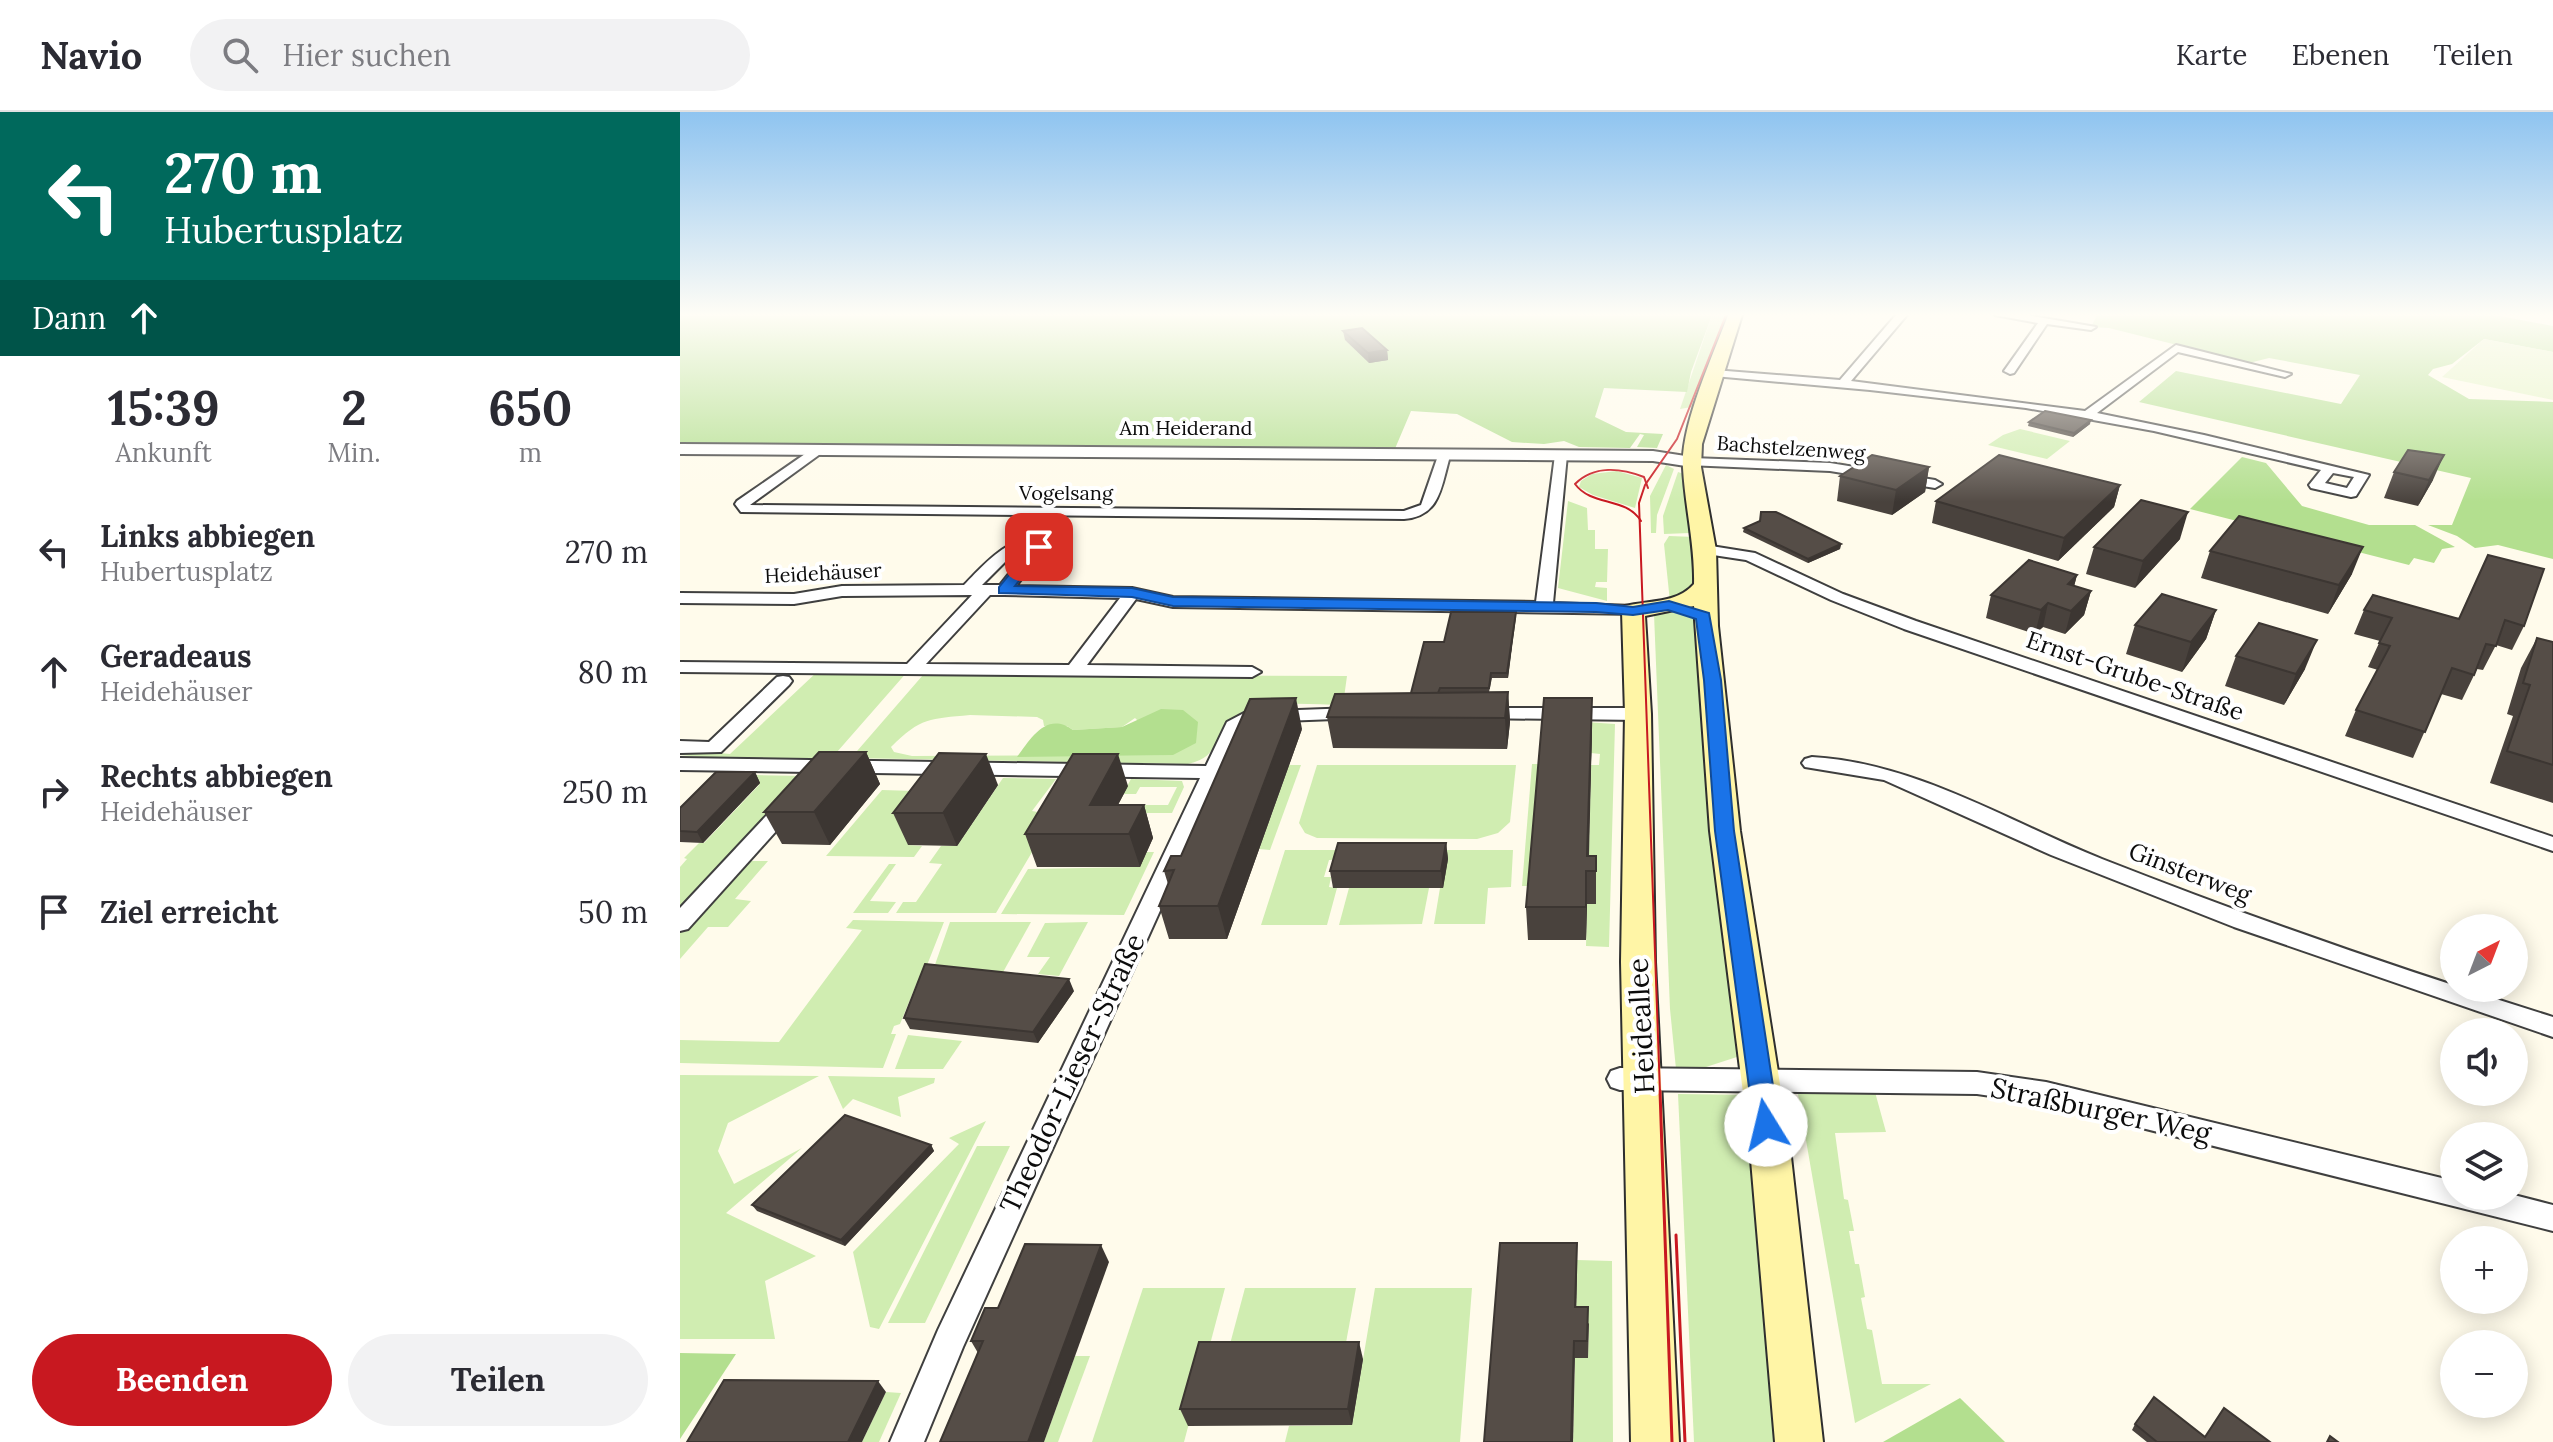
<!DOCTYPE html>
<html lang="de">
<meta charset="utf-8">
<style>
body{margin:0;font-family:Lora,serif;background:#f2f2f3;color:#2b2b33;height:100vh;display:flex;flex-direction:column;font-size:30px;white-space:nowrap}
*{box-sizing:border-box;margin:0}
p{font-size:26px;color:#7c7c81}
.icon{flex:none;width:44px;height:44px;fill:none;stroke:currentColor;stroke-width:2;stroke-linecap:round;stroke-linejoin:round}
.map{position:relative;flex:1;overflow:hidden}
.drawer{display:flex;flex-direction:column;background:#fff;width:680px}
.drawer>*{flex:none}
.banner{background:#00695c;color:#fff;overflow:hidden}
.needle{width:52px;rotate:42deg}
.controls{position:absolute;left:1760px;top:802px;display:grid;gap:16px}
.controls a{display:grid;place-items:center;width:88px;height:88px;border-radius:50%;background:#fff;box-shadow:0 4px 20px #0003;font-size:40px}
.pin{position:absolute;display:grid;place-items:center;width:68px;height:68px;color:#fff;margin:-34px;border-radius:16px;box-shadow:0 4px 12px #0006}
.me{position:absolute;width:88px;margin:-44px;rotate:351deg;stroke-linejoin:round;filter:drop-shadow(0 0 6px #0008)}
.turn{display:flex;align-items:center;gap:28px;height:168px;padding:0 32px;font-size:36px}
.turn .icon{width:104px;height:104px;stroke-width:2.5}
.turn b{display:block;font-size:56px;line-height:68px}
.then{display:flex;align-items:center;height:76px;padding:0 32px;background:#0003;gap:16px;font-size:30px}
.eta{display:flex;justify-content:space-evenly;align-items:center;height:136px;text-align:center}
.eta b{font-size:48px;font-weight:700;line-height:56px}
.action{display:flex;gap:16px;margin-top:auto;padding:16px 32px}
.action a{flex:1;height:92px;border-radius:48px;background:#c81820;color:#fff;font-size:32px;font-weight:700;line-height:92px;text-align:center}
.action a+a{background:#f2f2f3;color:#2b2b33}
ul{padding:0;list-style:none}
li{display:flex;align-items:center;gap:24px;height:120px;padding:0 32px}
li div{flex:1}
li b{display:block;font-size:30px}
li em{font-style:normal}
header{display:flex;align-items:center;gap:48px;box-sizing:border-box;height:112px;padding:0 40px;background:#fff;border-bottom:2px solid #e1e1e2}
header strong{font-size:38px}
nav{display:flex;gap:44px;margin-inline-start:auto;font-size:28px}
.search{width:560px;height:72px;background:#f2f2f3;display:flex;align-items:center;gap:20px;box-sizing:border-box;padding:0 28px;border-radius:44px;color:#7c7c81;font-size:30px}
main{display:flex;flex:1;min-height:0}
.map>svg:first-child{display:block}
</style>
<header>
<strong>Navio</strong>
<div class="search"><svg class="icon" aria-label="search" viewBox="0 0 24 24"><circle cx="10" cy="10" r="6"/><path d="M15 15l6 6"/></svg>Hier suchen</div>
<nav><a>Karte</a><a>Ebenen</a><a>Teilen</a></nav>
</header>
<main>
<section class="drawer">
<div class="banner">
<div class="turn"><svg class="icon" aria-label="left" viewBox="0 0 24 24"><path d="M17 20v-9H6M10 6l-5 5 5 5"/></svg><div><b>270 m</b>Hubertusplatz</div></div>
<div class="then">Dann<svg class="icon" aria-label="ahead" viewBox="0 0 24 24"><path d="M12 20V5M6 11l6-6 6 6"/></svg></div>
</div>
<div class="eta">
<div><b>15:39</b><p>Ankunft</p></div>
<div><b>2</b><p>Min.</p></div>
<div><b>650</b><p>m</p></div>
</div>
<ul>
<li><svg class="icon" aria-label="left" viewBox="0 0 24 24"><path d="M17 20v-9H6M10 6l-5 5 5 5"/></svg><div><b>Links abbiegen</b><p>Hubertusplatz</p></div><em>270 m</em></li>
<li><svg class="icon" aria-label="ahead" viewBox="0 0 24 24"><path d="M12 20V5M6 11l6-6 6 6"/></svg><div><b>Geradeaus</b><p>Heidehäuser</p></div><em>80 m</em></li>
<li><svg class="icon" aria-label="right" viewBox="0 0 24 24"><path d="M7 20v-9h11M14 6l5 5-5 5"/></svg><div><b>Rechts abbiegen</b><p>Heidehäuser</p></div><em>250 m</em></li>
<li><svg class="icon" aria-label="arrive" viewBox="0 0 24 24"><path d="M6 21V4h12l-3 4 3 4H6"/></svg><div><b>Ziel erreicht</b></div><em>50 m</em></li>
</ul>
<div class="action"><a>Beenden</a><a>Teilen</a></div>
</section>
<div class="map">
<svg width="1873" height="1330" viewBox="0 0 1873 1330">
<rect width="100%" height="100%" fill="#fffbeb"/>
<g fill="#d0edb1" fill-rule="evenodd">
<path d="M1032,203H1050L1017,294L1000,297Z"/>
<path d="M1340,317L1390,329L1367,347L1308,333L1323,323Z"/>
<path d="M986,353L994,357L977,403L976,421H971L970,384Z"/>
<path d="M937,359L962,366L955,396L913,383L899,375L901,369L912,362Z"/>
<path d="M998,360L1004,362L1010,421L984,422L983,404Z"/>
<path d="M888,389L907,396L908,418H915V437H928L927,470H916L915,475L927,476V489L878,476Z"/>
<path d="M989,424L1015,425L1016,479L990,490L984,432Z"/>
<path d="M998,500L1022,509L1063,943L1026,955L996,957L990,897L974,502Z"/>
<path d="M138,559H228L150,648H56L0,643V637L50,642Z"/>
<path d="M243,563L667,564L663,593C627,593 585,586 554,606C531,620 544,644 508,652L171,646ZM290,603L357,605L363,608L364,614H387L393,618L442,615L455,606L493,643L232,644L214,640L211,635C241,605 250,607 290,603Z"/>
<path d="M890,609L935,612L929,835L906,834L907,792L916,791L908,777L911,653H919L920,642L911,641Z"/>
<path d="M852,652H862L853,774H842Z"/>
<path d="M609,653H621L590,738L579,737Z"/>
<path d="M637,653H836L830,710L818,721L797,727L637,726L625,721L619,711Z"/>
<path d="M76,663L124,664L0,798V755L7,747L4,746L19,731H24L79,673L69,671Z"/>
<path d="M323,666L376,667L352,699L374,703L316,801H216L223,790H236L262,752L249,751L261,734H277Z"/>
<path d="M451,667L502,669L504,675L492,701H441L445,693H488L497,675H460L456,682H443Z"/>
<path d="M202,678L267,680L228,733L242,734L234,745L146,744Z"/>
<path d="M605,738H677L675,747L649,748L644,765H651L649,775L657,776L647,813H581Z"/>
<path d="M741,738H833L831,775L808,776L805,812H754L760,776L763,775Z"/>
<path d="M467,740H474L444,803L321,802L348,757L459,755Z"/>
<path d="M64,749H88L55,787L71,789L48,815H28L0,847V819Z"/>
<path d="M209,752H216L190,789L216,790L208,801H173Z"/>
<path d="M669,776H749L742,812L659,813Z"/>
<path d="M173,808L264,810L240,871L236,873L220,912L214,914L211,922H216L203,956L0,951V928L99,930L182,818L166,816Z"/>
<path d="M270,810H351L317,871L251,864Z"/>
<path d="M408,810L379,864L358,862L370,845H347L365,811Z"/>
<path d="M228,923L282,929L263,957H215Z"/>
<path d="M0,963L139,964L48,1011L38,1039L54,1072L122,1036L46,1101L136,1144L85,1169L95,1227H0Z"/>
<path d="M148,964L255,966L254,971L218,985L221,1005L173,987L163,997Z"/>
<path d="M1195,980L1206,1020L1155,1021L1164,1087L1168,1088L1174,1119H1169L1175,1152H1179L1185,1185L1181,1186L1187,1217L1192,1218L1202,1272H1251L1175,1311L1118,982Z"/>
<path d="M998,982L1070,983L1109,1330H1014Z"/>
<path d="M306,1009L199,1217L190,1215L173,1140L279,1032L269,1026Z"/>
<path d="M297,1034H330L245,1211H208Z"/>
<path d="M897,1148L932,1149L933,1330H893L895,1246H908L909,1213L896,1212Z"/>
<path d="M463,1176H545L504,1330H412Z"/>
<path d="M565,1176H676L663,1247H546Z"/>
<path d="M695,1176H792L780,1330H605L609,1314L672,1313Z"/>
<path d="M395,1244H410L378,1330H364Z"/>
<path d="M206,1280L221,1281L199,1330H182Z"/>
</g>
<g fill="#b3df8f">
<path d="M0,203H1032L1011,260L1007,280L924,276L915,305L946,320L983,322L977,336L957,335L964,323L960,322L950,336L899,335L884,329L864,332L832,330L777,302L731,299L714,339L0,335Z"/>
<path d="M1417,203H1815L1873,214V240L1804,227L1772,252L1753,257L1748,263L1789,287L1873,290V447L1818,433L1795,436L1777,424L1748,413H1772L1791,366L1459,290L1496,259L1661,292L1680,263L1589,246L1569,251L1429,216L1411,215Z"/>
<path d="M1562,345L1586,351L1622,394L1689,413H1735L1775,435L1762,437L1754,451L1734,446L1729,453L1510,397Z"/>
<path d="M481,597L503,598L518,610L516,631L493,643L337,645C351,626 367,599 393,618L442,615Z"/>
<path d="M0,1241L56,1242L0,1327Z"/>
<path d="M1280,1286L1325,1330H1203Z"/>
</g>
<path fill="#e3f3c3" d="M1804,227L1873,240V288L1762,265Z"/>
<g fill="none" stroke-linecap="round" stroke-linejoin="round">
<defs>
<g id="minor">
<path d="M1216,203H1227L1171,269L1405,299L1496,233L1611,262L1605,265L1498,240L1417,301L1524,323L1689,363L1676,384L1671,385L1631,376L1629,373L1641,358L1474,319L1346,296L1190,278L1034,264L1028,261L1034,258L1160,268ZM1653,361L1674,365L1667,376L1645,371Z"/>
<path d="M1315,203H1346L1416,215L1411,218L1367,212L1334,261L1330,262L1324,259L1358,211Z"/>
<path d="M138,333L143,334V340L70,393L724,399L741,393L760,338L771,341C761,372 762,404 724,407L61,400L55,392L57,389Z"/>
<path d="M881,339L887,343L873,491L953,494L961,499L959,502L493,495L456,487L407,553L572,555L581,560L572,565L0,560V550L227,552L292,483L162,484L114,492L0,491V481L114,482L162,474L284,473C303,454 337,412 366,435L336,474L452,476L493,485L856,490L875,343ZM348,438L320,473H302L325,450ZM310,483H324L440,486L389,553L246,552Z"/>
<path d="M1012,346L1150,351L1255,368L1262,372L1255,376L1150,359L1007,353V347Z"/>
<path d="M1025,433L1075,441L1163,482L1236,509L1873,725V739L1224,517L1151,488L1066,448L1020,441V435Z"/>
<path d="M103,564L109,565L112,569L109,573L41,640L0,641V629L29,630L97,565Z"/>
<path d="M674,596L681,598L683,602L681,606L577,610L562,617L283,1235L244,1330H210L258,1218L520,666L0,658V646L526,654L547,610L566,600Z"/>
<path d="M802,596H958L967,602L958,608L795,606L793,602L795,598Z"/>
<path d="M1132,645C1236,651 1327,709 1422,747C1572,806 1722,858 1873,905V925L1554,815L1371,743L1204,668L1125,655L1122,651L1125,647Z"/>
<path d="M108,687L115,688L118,693L115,698L8,817L0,819V796L101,688Z"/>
<path d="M940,956L1297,960L1366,970L1774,1069V1084L1834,1083L1873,1093V1119L1366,992L1297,982L940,978L931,975L927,967L931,959Z"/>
</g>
<path id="tertiary" d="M0,332L973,339L1012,345L1020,350L1012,355L973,349L0,342Z"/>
<path id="secondary" d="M1048,203H1062L1022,332L1021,355L1036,438L1038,514L1060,719L1110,1036L1143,1330H1095L1070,1036L1030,719L1014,494L965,504L971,602L975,850L999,1330H951L941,850L945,602L942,499L945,494C969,488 996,492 1014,472C1015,433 1005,395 1003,356C1000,314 1033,244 1048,203Z"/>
</defs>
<use href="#minor" stroke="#3f3f3f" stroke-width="4"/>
<use href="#tertiary" stroke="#3f3f3f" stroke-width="4"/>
<use href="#secondary" stroke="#2e2e2e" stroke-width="4"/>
<use href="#minor" fill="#fff" fill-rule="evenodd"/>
<use href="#tertiary" fill="#fff" fill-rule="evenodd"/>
<use href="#secondary" fill="#fff5a6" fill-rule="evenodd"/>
<g stroke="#c81820" stroke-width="2">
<path d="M961,409C945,384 912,395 895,372C914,353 941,356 964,365L968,376"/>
<path d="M980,981L959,391L965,373L997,327L1046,203"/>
</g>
<g stroke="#c81820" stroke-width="3">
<path d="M980,979L992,1330"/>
<path d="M996,1123L1005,1330"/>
</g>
</g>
<g fill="#49423d">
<path d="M663,219L707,238L708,248L689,251L665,228Z"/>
<path d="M1349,310L1410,312L1393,325L1348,314Z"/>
<path d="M1249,355L1245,380L1212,403L1157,389L1160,364Z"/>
<path d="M1714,360L1753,368L1738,394L1704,386Z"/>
<path d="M1440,373L1434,395L1378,449L1252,411L1256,389Z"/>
<path d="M1064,416L1161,432L1160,437L1128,451L1063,420Z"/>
<path d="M1500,427L1455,476L1406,462L1414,435Z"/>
<path d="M1530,439L1672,462L1648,502L1521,466Z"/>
<path d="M1808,443L1844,514L1832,538L1816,533L1803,558L1797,557L1782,588L1761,582L1733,646L1665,624L1676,598L1698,558L1688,555L1700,529L1674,522L1684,498L1779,506Z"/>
<path d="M1397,463L1394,474L1411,479L1404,503L1385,522L1363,515L1355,522L1306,506L1311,483Z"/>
<path d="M1536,498L1526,527L1502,560L1446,542L1455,513Z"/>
<path d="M836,500L828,566H812L809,580H828L830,610L827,637L653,636L647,605L731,581L764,530Z"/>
<path d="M1857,526L1873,530V691L1810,671L1833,604L1827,602L1841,556Z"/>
<path d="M1556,544L1625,557L1604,593L1545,574Z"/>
<path d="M622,617L547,827H489L479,794L488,772L484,759L501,744Z"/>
<path d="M912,617L909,744H916V792H907L906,828H848L846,795Z"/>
<path d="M186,640L200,672L150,733L102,732L84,700Z"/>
<path d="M75,660L80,671L23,731L0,730V696Z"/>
<path d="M318,673L277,734L228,733L213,701Z"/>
<path d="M448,674L438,693H464L473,726L460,755H357L345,722Z"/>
<path d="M766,731L768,747L763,776H653L650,759Z"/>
<path d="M394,879L358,931L230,917L224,906Z"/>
<path d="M251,1033L254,1039L165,1134L77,1099L72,1093Z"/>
<path d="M897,1148L896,1195L909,1212L908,1246H895L893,1330H804Z"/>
<path d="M429,1150L298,1241L291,1229L318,1196Z"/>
<path d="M683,1247L672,1313L508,1314L500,1297Z"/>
<path d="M1455,1312L1525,1325L1590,1330H1467L1452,1318Z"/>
</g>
<g fill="#3c3632">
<path d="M707,238L708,248L689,251L688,241Z"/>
<path d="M1411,308L1410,312L1393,325L1394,321Z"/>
<path d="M1764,343L1753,368L1738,394L1749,368Z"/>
<path d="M1249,355L1245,380L1212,403L1216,378Z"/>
<path d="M1440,373L1434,395L1378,449L1384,426Z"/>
<path d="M1508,400L1500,427L1455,476L1463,449Z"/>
<path d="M1161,432L1160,437L1128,451V447Z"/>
<path d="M1683,435L1672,462L1648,502L1659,473Z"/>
<path d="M1397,463L1391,486L1388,472Z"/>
<path d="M1411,479L1404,503L1385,522L1391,499Z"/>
<path d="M1368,491L1363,515L1355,522L1361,498Z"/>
<path d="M1536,498L1526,527L1502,560L1511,530Z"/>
<path d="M836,500V505L828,566L827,561Z"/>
<path d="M1637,528L1625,557L1604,593L1616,562Z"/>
<path d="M828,580L830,610L827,637L825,606Z"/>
<path d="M616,586L622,617L547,827L538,794Z"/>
<path d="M912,586V617L908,759L907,744Z"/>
<path d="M186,640L200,672L150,733L134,700Z"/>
<path d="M306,642L318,673L277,734L263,701Z"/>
<path d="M438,642L448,674L422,722L410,693Z"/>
<path d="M75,660L80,671L23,731L17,720Z"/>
<path d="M464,693L473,726L460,755L449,722Z"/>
<path d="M766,731L768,747L763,776L761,759Z"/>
<path d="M906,759L907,792L906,828Z"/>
<path d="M389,867L394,879L358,931L353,920Z"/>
<path d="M251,1033L254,1039L165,1134L161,1128Z"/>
<path d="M897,1131V1148L896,1212L895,1195Z"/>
<path d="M421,1133L429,1150L364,1330H348Z"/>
<path d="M894,1229L893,1330H891Z"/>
<path d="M679,1230L683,1247L672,1313L668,1297Z"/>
<path d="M198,1269L206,1280L182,1330H168Z"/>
</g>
<g fill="#554d47" stroke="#3c3632" stroke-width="2">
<path d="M682,216L707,238L688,241L663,219Z"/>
<path d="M1365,299L1411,308L1394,321L1349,310Z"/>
<path d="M1728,338L1764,343L1749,368L1714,360Z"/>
<path d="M1192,343L1249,355L1216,378L1160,364Z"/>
<path d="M1319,343L1440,373L1384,426L1256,389Z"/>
<path d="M1461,388L1508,400L1463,449L1414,435Z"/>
<path d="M1081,400H1096L1161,432L1128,447L1064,416L1080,409Z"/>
<path d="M1559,404L1683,435L1659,473L1530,439Z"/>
<path d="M1808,443L1864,457L1844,514L1825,508L1816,534L1806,532L1794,563L1772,556L1745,620L1676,598L1710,534L1699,531L1712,506L1684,498L1693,483L1779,507Z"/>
<path d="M1349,448L1397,463L1388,472L1411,479L1391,499L1368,491L1361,498L1311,483Z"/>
<path d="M1482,482L1536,498L1511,530L1455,513Z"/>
<path d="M771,500H836L827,561H811L809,576H760L758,581H731L744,530H764Z"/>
<path d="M1579,511L1637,528L1616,562L1556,544Z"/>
<path d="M1857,526L1873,530V653L1827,639L1850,573L1843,571Z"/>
<path d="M828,580L825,606L647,605L655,582Z"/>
<path d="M616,586L538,794H479L494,758L484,759L491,744H501L570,587Z"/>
<path d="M864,586H912L907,744H916V759H906V795H846Z"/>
<path d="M139,640H186L134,700H84Z"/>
<path d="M259,641L306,642L263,701H213Z"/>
<path d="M393,642H438L410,693H464L449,722H345Z"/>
<path d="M36,660H75L17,720L0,719V696Z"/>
<path d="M658,731H766L761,759H650Z"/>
<path d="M245,852L389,867L353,920L224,906Z"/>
<path d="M165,1003L251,1033L161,1128L72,1093Z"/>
<path d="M820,1131H897L895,1195H908L907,1229H894L891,1330H804Z"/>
<path d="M345,1132L421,1133L348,1330H260L303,1229H291L305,1196H318Z"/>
<path d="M519,1230H679L668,1297H500Z"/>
<path d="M44,1268L198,1269L168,1330H7Z"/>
<path d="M1474,1285L1525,1325L1544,1296L1590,1330H1477L1455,1312Z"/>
<path d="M1650,1324L1658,1330H1647Z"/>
</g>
<linearGradient id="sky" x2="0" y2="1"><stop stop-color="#8fc4f0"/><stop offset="0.52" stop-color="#fffdf6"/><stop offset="1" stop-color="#fffdf6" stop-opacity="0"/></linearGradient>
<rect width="1873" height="390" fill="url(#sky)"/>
<path fill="#1a73e8" stroke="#114b97" stroke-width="2" d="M359,431L366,435L335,474L452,476L493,485L916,491L953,495L989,489L1029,501L1041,568L1054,719L1099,1013L1095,1021L1086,1024L1077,1021L1074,1013L1035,719L1024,568L1016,507L988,498L953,503L916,500L493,494L452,485L319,481V475L354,432Z"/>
<g text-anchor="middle" stroke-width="8" stroke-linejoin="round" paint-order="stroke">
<g font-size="20" fill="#0c0c0c" stroke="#fff">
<text x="506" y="323">Am Heiderand</text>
<text transform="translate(1111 336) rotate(4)" y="7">Bachstelzenweg</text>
<text x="386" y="388">Vogelsang</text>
<text transform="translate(143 461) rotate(-3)" y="7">Heidehäuser</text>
</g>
<g font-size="24" fill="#0c0c0c" stroke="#fff">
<text transform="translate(1455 564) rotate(19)" y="8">Ernst-Grube-Straße</text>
<text transform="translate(1510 761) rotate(21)" y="8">Ginsterweg</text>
</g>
<g font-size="28" fill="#0c0c0c" stroke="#fff">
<text transform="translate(961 914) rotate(-93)" y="10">Heideallee</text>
<text transform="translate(392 961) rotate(-65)" y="10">Theodor-Lieser-Straße</text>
<text transform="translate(1421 998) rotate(12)" y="10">Straßburger Weg</text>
</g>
</g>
</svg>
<div class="controls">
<a><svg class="needle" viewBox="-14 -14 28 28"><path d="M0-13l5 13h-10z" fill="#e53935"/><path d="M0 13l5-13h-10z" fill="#7c7c81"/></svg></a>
<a><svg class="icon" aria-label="sound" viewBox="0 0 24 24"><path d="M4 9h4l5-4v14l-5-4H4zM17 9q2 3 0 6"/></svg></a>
<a><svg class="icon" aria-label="layers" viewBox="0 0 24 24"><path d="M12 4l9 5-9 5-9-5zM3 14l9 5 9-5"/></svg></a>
<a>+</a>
<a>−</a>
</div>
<div class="pin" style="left:359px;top:435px;background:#d93025"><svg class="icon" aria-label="arrive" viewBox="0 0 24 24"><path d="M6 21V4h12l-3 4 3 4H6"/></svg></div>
<svg class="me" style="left:1086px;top:1013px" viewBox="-20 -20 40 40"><circle r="19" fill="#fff"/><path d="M0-13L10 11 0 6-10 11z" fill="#1a73e8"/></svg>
</div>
</main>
